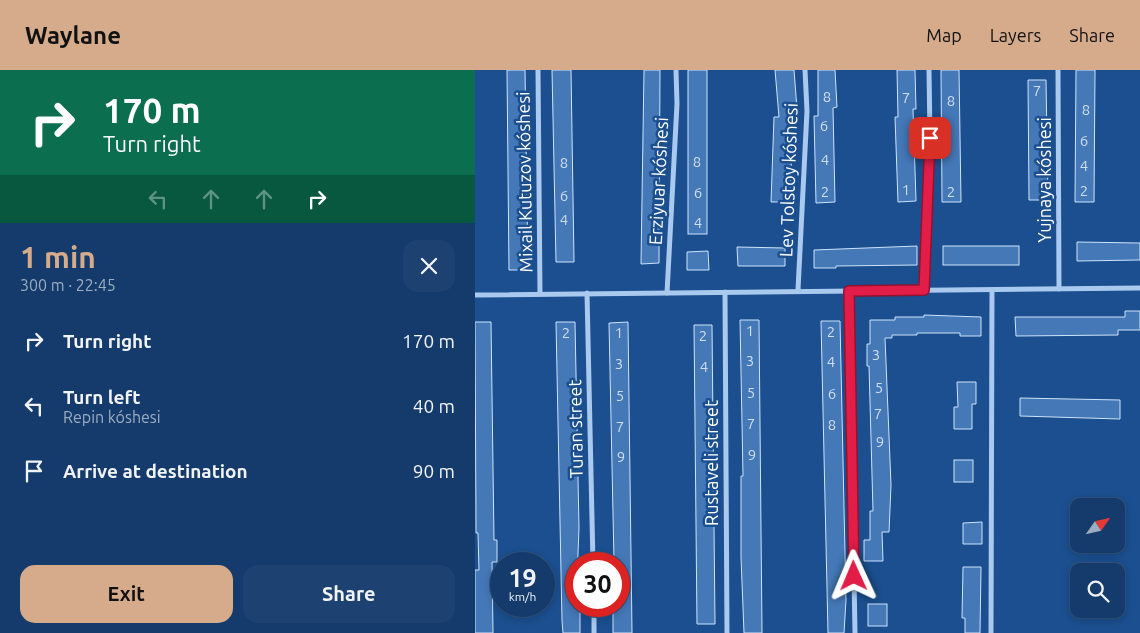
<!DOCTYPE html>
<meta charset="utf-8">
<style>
body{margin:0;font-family:Ubuntu,sans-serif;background:#1d4271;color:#f1f3f6;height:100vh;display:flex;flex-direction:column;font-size:19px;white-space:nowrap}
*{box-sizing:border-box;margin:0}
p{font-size:16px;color:#9dadc1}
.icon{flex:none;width:28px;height:28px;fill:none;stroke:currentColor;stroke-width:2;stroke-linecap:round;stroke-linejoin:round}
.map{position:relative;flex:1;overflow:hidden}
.panel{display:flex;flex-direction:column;background:#143b6b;width:475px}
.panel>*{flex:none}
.hud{background:#0b6e4f;color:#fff;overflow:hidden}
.needle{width:32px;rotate:56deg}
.buttons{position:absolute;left:595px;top:428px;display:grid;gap:10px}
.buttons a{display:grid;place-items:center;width:55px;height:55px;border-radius:10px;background:#143b6b;box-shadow:0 2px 8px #0003,0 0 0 1px #33557e;font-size:25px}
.speed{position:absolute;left:15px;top:482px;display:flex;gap:10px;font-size:25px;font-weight:700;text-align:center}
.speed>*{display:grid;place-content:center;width:65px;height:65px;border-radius:50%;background:#143b6b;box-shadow:0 2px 8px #0003,0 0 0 1px #33557e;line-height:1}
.speed small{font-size:12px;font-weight:400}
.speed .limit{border:8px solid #d22;background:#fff;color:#111}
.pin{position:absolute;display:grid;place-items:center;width:42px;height:42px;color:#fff;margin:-21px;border-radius:10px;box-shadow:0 2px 8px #0006}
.me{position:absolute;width:55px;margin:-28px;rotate:359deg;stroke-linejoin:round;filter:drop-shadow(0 0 4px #0008)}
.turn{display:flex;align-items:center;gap:18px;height:105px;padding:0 20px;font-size:22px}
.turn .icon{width:65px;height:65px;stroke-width:2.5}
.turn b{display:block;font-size:35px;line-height:42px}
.lanes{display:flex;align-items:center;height:48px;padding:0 20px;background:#0003;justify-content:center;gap:25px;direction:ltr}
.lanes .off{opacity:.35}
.round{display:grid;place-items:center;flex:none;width:52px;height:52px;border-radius:15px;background:#1d4271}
.summary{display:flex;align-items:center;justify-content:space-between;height:85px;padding:0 20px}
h1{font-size:30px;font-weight:600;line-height:38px;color:#d6ab8b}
.button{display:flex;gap:10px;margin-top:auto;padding:10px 20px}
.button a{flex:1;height:58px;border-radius:15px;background:#d6ab8b;color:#111;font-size:20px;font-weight:600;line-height:58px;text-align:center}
.button a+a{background:#1d4271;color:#f1f3f6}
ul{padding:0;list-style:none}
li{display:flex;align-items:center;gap:15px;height:65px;padding:0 20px}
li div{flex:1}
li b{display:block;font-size:19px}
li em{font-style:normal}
header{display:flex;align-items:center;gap:30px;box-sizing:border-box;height:70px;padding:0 25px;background:#d6ab8b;color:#111}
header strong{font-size:24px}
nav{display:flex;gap:28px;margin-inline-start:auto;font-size:18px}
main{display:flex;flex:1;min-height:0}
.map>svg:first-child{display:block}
</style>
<header>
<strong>Waylane</strong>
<nav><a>Map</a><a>Layers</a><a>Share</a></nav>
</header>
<main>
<section class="panel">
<div class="hud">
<div class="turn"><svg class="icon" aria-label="right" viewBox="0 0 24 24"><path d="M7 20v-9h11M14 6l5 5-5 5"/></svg><div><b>170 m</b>Turn right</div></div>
<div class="lanes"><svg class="icon off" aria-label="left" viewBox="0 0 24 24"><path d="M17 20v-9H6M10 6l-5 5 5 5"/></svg><svg class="icon off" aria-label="ahead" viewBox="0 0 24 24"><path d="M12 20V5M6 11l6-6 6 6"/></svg><svg class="icon off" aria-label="ahead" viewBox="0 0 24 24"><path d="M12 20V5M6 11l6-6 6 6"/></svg><svg class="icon" aria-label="right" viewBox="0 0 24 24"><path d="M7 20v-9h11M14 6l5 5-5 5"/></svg></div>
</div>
<div class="summary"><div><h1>1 min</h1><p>300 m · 22:45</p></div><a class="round"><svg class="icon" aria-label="close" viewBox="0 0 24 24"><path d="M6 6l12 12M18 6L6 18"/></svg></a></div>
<ul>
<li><svg class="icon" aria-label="right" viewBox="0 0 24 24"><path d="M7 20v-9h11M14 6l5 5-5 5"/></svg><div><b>Turn right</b></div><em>170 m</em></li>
<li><svg class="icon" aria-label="left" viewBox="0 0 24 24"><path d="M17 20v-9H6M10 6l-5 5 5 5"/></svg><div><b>Turn left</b><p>Repin kóshesi</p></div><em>40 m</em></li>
<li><svg class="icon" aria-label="arrive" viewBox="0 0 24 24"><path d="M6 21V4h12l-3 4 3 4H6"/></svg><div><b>Arrive at destination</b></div><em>90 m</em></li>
</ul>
<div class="button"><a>Exit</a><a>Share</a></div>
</section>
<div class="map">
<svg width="665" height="563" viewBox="0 0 665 563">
<rect width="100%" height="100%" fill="#1b4f8f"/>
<g fill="#4478b7" stroke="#cfe3fa">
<path d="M32,0H50L53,200H34Z"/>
<path d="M77,0H96L99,192H81Z"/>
<path d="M169,0H185L184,193L166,194Z"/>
<rect x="213" y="0" width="19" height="164"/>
<path d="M300,0H319L322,39H318L315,132H296L299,47H304Z"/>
<path d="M343,0H360L362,37L358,38L360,132L341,133L339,46H343Z"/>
<path d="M422,0H440L441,39H438L441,131L423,132L420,47H423Z"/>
<path d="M466,0H484L486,132H467Z"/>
<path d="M601,0H620L619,132H600Z"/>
<path d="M553,10H571L573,130H554Z"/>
<path d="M602,172L665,173V190L602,191Z"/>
<path d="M442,176V195L361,196V198H339V180Z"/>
<rect x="468" y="176" width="76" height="19"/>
<path d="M262,177L310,178V196H263Z"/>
<path d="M233,181L234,200H212V182Z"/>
<path d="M650,241H665V260H643V265L541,266L540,247H650Z"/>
<path d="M449,245L506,247V266H485V263H442V265H417V268H410L416,415L414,462H407L408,491H389V470H395V441H398L394,296H392V274H395V250H420V247H449Z"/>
<path d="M265,250H284L287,563H269L266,487V406H268Z"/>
<path d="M346,251H365L371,530L369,563H353Z"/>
<path d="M0,252H16L19,470H22V492H17L18,563H0V500H4L3,463H1Z"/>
<path d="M81,252H100L104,458L101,536H105V563H88L87,551Z"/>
<path d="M153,252L157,563H138V536H144V491H139L134,253Z"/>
<path d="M219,255H237L240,554H222Z"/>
<path d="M482,312H501V334H497V359H479V337H483Z"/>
<path d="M545,328L645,330V349L545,346Z"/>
<rect x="479" y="390" width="19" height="22"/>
<path d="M507,452V474H488V453Z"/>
<path d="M488,497H506L505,563H490V548H487Z"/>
<rect x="393" y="534" width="19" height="22"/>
</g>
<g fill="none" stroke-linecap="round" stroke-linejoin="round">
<g stroke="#a9c9ee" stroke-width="5">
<path d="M63,0L65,224"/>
<path d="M583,0L584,219"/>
<path d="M323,220L332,41L330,0"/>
<path d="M449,220L455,68L454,0"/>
<path d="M374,221L380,563"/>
<path d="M250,222L252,563"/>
<path d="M112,223L118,494"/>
<path d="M192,223L202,34L201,0"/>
<path d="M0,225L665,218"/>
<path d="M119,536V563"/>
<path d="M516,563L517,220"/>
</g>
</g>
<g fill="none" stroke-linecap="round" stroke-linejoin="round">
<defs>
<path id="route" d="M379,506L374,221L449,220L455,68"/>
</defs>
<use href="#route" stroke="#92132f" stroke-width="12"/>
<use href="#route" stroke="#e11d48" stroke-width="9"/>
</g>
<g text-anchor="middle" stroke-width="5" stroke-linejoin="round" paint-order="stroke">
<g font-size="15" fill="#d0dded">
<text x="562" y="26">7</text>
<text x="352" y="32">8</text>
<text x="431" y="33">7</text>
<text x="476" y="36">8</text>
<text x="611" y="45">8</text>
<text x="349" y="61">6</text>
<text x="609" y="76">6</text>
<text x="350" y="95">4</text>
<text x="222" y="97">8</text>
<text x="89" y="98">8</text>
<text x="609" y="101">4</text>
<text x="431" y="125">1</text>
<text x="609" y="126">2</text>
<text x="350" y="127">2</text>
<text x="476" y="127">2</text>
<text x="223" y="128">6</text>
<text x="89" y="131">6</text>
<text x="89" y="155">4</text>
<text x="223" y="158">4</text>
<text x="275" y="266">1</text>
<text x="356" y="267">2</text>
<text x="91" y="268">2</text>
<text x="144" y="268">1</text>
<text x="228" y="271">2</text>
<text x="401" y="290">3</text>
<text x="275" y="296">3</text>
<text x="356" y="297">4</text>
<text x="144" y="299">3</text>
<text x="229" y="302">4</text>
<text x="404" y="323">5</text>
<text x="276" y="328">5</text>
<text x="357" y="329">6</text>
<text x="145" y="331">5</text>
<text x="403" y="349">7</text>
<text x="276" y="359">7</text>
<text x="357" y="360">8</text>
<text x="145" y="362">7</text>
<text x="405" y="377">9</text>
<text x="277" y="390">9</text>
<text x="146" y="392">9</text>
</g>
<g font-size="18" fill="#fff" stroke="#1b4f8f">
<text transform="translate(314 110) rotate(-88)" y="6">Lev Tolstoy kóshesi</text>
<text transform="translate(570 110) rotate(-90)" y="6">Yujnaya kóshesi</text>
<text transform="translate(184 111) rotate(-87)" y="6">Erziyuar kóshesi</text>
<text transform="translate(50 112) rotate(-91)" y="6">Mixail Kutuzov kóshesi</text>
<text transform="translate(101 359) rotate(-91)" y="6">Turan street</text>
<text transform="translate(237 393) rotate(-90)" y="6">Rustaveli street</text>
</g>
</g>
</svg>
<div class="buttons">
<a><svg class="needle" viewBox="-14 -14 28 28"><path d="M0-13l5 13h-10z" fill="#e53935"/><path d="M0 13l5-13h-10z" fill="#9dadc1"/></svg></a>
<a><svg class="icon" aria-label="search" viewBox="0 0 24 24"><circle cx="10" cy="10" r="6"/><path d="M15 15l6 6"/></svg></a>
</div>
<div class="speed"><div>19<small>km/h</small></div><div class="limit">30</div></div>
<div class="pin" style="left:455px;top:68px;background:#d93025"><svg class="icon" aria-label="arrive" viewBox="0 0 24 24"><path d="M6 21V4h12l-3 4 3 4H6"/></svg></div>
<svg class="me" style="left:379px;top:506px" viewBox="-20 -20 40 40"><path d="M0-17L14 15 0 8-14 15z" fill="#e11d48" stroke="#fff" stroke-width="4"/></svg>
</div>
</main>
